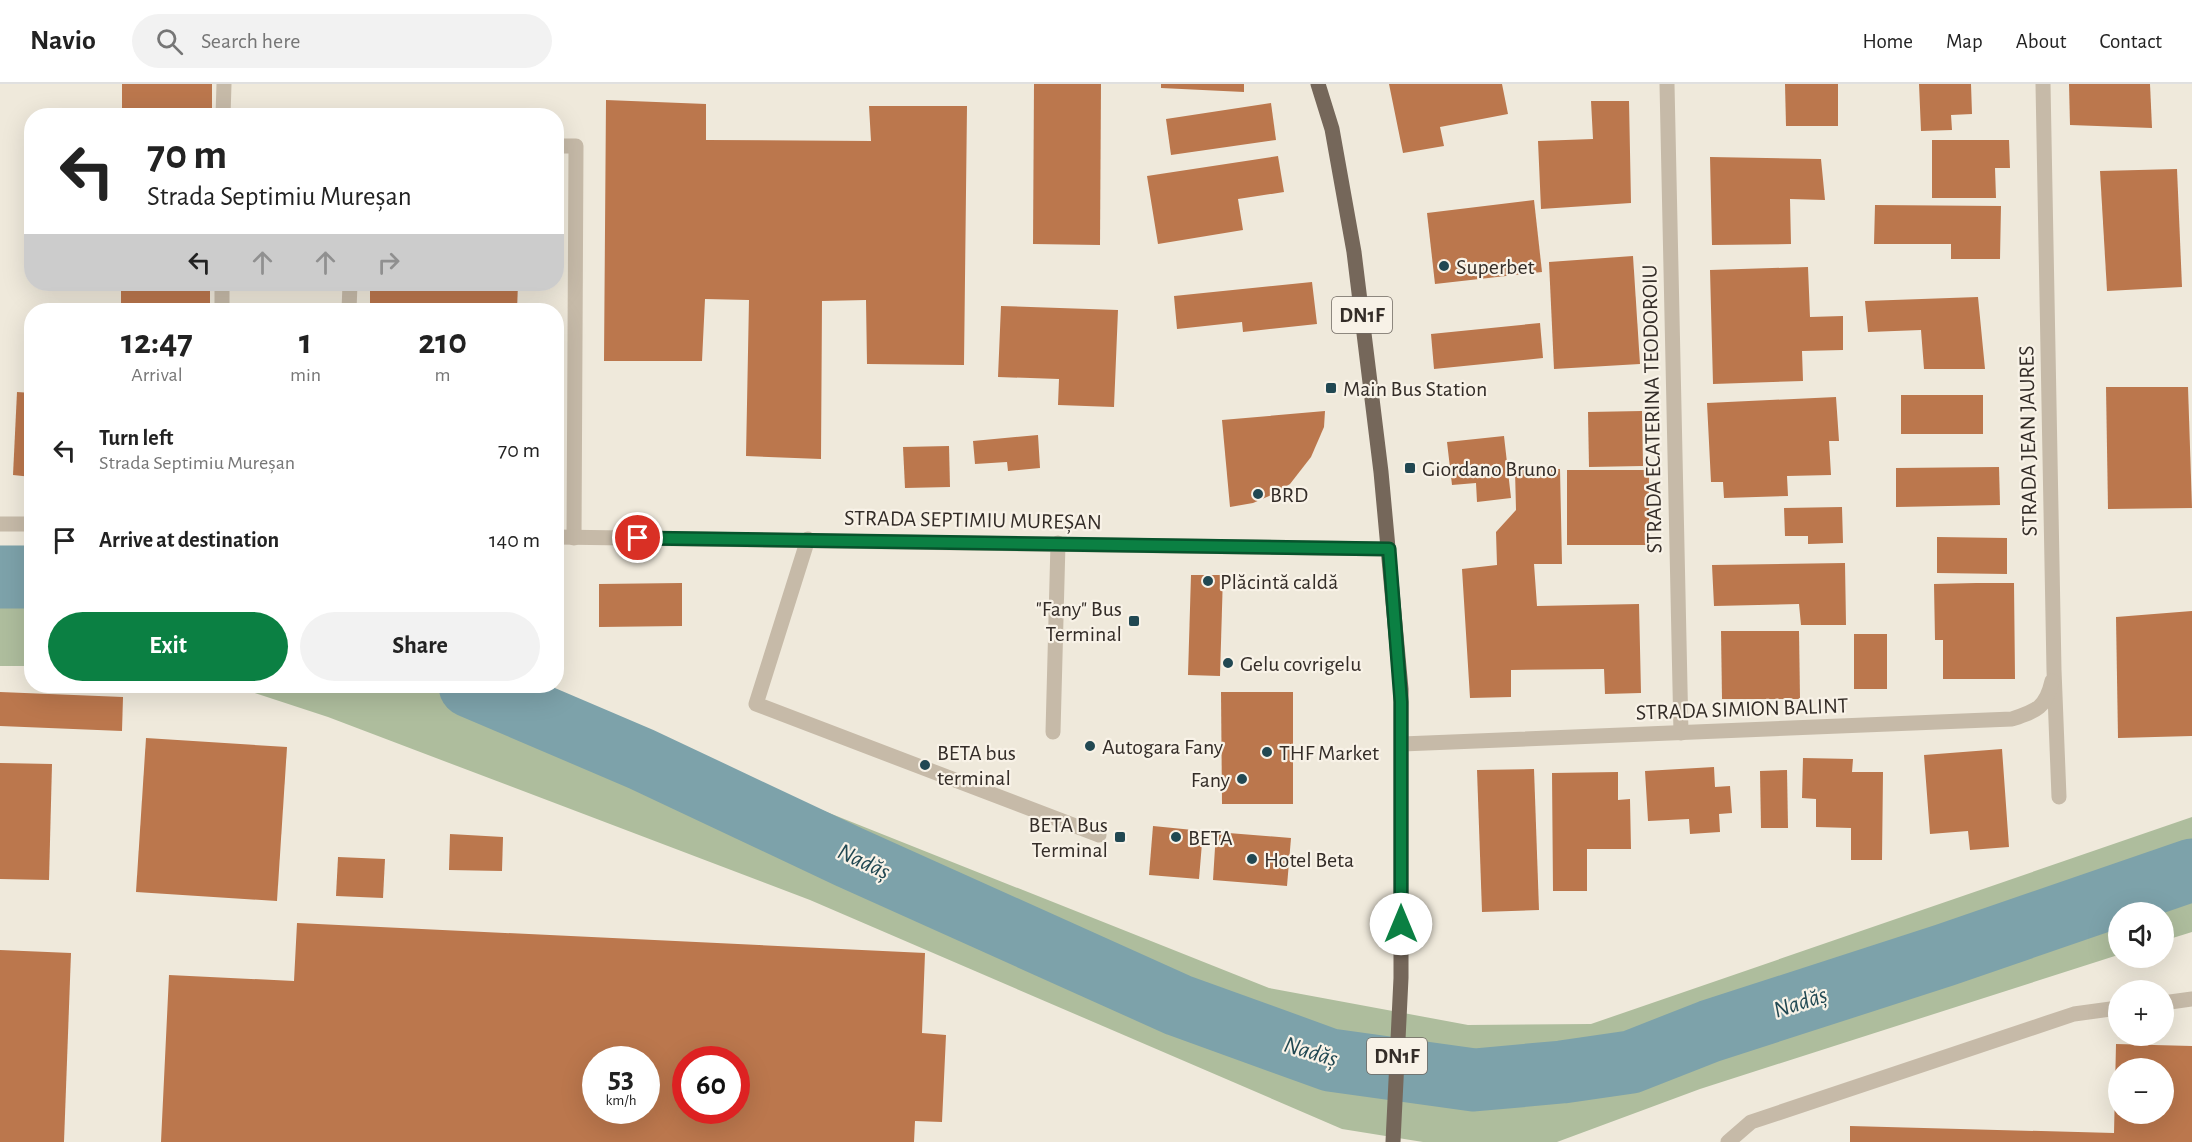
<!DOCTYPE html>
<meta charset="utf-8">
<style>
body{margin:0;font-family:"Alegreya Sans",sans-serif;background:#f2f2f2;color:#222;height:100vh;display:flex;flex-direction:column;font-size:22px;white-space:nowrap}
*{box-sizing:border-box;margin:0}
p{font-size:20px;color:#767676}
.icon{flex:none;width:33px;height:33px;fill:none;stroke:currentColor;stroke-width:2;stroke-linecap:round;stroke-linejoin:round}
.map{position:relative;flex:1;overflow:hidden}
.panel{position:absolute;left:24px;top:219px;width:540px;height:390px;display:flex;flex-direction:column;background:#fff;border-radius:24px;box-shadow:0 6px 24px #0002}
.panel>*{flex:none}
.banner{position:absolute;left:24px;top:24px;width:540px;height:183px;border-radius:24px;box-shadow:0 6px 24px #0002;background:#fff;color:#222;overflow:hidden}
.tools{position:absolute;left:2108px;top:818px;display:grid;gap:12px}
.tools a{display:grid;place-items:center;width:66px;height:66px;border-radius:50%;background:#fff;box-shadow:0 6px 24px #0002;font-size:30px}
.speed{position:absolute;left:582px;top:962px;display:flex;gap:12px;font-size:30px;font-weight:700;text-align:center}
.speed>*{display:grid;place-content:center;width:78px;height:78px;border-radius:50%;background:#fff;box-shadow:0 6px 24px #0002;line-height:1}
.speed small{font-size:15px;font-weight:400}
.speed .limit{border:9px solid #d22;background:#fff;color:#111}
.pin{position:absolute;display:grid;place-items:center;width:51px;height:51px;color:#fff;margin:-26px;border:3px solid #fff;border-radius:50%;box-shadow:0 2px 6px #0007}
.me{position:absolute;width:66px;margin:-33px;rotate:0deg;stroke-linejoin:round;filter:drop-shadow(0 0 4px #0008)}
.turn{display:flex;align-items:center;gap:21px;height:126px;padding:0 24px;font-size:27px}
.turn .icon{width:78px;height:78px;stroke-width:2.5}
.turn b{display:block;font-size:42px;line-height:51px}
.lanes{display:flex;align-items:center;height:57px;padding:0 24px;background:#0003;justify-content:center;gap:30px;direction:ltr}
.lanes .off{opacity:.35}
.eta{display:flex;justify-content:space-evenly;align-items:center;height:102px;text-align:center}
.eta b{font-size:36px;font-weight:700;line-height:42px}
.button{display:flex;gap:12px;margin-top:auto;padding:12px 24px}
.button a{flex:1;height:69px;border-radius:36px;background:#0b8043;color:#fff;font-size:24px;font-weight:700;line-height:69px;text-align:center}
.button a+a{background:#f2f2f2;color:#222}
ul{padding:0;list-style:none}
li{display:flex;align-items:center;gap:18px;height:90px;padding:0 24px}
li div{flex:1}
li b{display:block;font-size:22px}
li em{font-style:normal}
header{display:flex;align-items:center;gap:36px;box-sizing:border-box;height:84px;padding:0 30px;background:#fff;border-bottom:2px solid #e0e0e0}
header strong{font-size:28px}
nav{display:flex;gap:33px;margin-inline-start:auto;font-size:21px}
.search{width:420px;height:54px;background:#f2f2f2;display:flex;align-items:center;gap:15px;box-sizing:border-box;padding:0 21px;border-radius:33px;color:#767676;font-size:22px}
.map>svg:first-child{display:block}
</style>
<header>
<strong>Navio</strong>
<div class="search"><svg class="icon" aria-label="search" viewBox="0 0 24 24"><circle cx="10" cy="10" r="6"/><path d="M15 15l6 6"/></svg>Search here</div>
<nav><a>Home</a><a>Map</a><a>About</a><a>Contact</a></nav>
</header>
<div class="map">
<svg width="2192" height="1058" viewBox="0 0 2192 1058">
<rect width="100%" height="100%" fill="#efe9db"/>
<g fill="#aebd9d">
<path d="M0,471L31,472V582H0Z"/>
<path d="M220,602H510L1269,904L1468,941L1591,940L2192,733V848L2163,857V828H2118V871L1700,1005L1557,1058H1423L1342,1045L810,816L328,633L252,608Z"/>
</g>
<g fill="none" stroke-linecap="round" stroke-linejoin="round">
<g stroke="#7da2aa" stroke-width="63">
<path d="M0,493H32"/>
<path d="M470,602L641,675L849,773L1178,921L1330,976L1474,996L1562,988L1631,978L1710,947L1945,871L2192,786"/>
</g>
</g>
<g fill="#bb774d" fill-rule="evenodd">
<rect x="122" y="0" width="90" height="32"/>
<path d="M1034,0H1101L1100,161L1033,160Z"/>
<path d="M1161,0H1244V8L1161,4Z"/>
<path d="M1389,0H1502L1508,30L1440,43L1444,62L1403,69Z"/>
<path d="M1785,0H1838V42H1786Z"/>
<path d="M1919,0H1971L1972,30L1951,31L1952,46L1921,47Z"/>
<path d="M2069,0H2150L2152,44L2070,41Z"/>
<path d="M606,16L706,20V56L871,57L869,22H967L964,281L867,280L866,216L822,217L821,375L746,372L749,216L705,215L702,277H604Z"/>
<path d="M1591,17H1629L1631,119L1541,125L1538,57L1593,55Z"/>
<path d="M1271,19L1276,56L1171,71L1166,35Z"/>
<path d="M1932,56H2009L2010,84H1995L1996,114H1932Z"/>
<path d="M1278,72L1284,108L1238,115L1243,146L1158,160L1147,92Z"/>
<path d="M1710,73L1821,75L1825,116L1790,115L1791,160L1712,161Z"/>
<path d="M2177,85L2182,203L2107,207L2100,87Z"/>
<path d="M1534,116L1542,188L1435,200L1427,129Z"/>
<path d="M1875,121L2001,122L2000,175H1951V160H1874Z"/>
<path d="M1633,172L1640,280L1554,285L1549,178Z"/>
<path d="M1808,183L1810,233L1843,232V266L1802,267L1803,297L1713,300L1710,186Z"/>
<path d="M1312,198L1317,240L1243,248L1242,238L1177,245L1174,212Z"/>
<rect x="121" y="200" width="89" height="26"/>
<path d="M370,200H518L517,226H370Z"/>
<path d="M1978,213L1985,285H1924L1921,246L1868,248L1865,217Z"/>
<path d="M1001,222L1118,226L1114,323L1058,321L1059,295L998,293Z"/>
<path d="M1540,239L1543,274L1434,285L1431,250Z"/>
<path d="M2106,303H2188L2192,424L2108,425Z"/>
<path d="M17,308L32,309V393L13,391Z"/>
<rect x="1901" y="311" width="82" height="39"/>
<path d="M1836,313L1839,357H1829L1831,391L1787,392L1788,412L1724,414L1723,398H1711L1707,319Z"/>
<path d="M1325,327L1324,343L1311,373L1290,400L1274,410L1253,419L1230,423L1222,336Z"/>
<path d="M1642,327L1643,382L1589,383L1588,328Z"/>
<path d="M1038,351L1040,384L1008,387L1007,378L975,380L973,357Z"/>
<path d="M1504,352L1511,414L1477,418L1476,399L1452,401L1447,358Z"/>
<path d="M949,362L950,403L905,404L903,363Z"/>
<path d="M1999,383L2000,421L1896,423V384Z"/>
<path d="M1560,385L1562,480H1534L1537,522L1639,520L1641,609L1605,610L1604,585L1511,586V613L1470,614L1462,485L1497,481L1496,448L1516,426L1515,386Z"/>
<rect x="1567" y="386" width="82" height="75"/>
<path d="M1842,423L1843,459L1808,460V452H1785L1784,424Z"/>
<path d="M1937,453L2007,454V490L1937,489Z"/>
<path d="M1845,479L1846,541H1801L1799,520L1714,522L1712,481Z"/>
<path d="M1191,491H1223L1220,592L1188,591Z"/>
<path d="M682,499V542L599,543V500Z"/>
<path d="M1976,499H2014L2015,595H1943V556H1935L1934,500Z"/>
<path d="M2192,527V652L2118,654L2116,533Z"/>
<path d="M1721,547H1799L1800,615H1722Z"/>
<rect x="1854" y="550" width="33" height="55"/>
<path d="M0,608L123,613L122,647L0,642Z"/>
<path d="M1221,608H1293V720H1222Z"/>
<path d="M146,654L287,663L277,817L136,808Z"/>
<path d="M2002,665L2009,763L1970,766L1968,747L1930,750L1924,671Z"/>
<path d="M1803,674L1853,675L1852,688H1883L1882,776H1851V744L1816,743V715L1802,714Z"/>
<path d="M0,679L52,680L49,796L0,795Z"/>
<path d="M1714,683L1715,703L1730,702L1732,729L1719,730L1720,748L1690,750L1689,735L1648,737L1645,687Z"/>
<path d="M1534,685L1539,826L1482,828L1477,686Z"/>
<path d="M1787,686L1788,744H1761L1760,687Z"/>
<path d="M1618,688V716L1630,715L1631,765H1587V807H1553L1552,689Z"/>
<path d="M1153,742L1203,747L1199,795L1149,791Z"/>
<path d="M1216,748L1291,754L1287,802L1213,796Z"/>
<path d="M450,750L503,753L502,787L449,786Z"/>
<path d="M338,773L385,775L383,814L336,812Z"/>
<path d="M297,839L925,869L922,949L946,951L942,1038L915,1037L914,1058H161L169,891L294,897ZM596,975H646V1026H596ZM686,975H736V1026H686Z"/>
<path d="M0,866L71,869L64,1058H0Z"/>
<path d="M2116,960L2192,962V1058H1850V1042L2114,1049ZM2118,984H2163V1029H2118Z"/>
</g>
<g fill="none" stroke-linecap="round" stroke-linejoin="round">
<g stroke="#c6baa8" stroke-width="15">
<path d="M223,32L224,0"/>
<path d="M556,62H576L574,454"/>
<path d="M222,200V226"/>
<path d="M349,226L350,200"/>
<path d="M808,455L756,620L1099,751"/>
<path d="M1053,648L1058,459"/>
<path d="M2163,919L2192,915"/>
<path d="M1728,1058L1751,1038L2074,930L2118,924"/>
</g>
<g stroke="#c6baa8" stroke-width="15">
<path d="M1667,0L1681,649"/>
<path d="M2043,0L2054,586L2059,713"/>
<path d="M0,440H32"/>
<path d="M556,453L1389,465"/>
<path d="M1402,660L2012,635C2036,627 2046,624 2052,597"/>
</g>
<path stroke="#75675a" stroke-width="15" d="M1318,0L1332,45L1354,168L1381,388L1401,605V894L1393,1058"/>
</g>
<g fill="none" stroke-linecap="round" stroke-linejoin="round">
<defs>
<path id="route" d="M638,454L1389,465L1401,618V840"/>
</defs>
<use href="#route" stroke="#07532c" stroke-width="15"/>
<use href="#route" stroke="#0b8043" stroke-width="10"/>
</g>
<g fill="#214852" stroke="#f8f2e7" stroke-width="2">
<circle cx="1444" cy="182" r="6"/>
<rect x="1325" y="298" width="12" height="12" rx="3"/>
<rect x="1404" y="378" width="12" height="12" rx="3"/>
<circle cx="1258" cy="410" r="6"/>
<circle cx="1208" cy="497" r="6"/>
<rect x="1128" y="531" width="12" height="12" rx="3"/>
<circle cx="1228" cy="579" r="6"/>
<circle cx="1090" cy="662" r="6"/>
<circle cx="1267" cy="668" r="6"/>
<circle cx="925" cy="681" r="6"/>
<circle cx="1242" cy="695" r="6"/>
<rect x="1114" y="747" width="12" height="12" rx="3"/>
<circle cx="1176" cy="753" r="6"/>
<circle cx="1252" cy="775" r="6"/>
</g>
<g text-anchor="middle" stroke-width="4.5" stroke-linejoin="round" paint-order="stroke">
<g fill="#f8f2e7" stroke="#6f6861" stroke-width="1.5">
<rect x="1332" y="213" width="60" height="36" rx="4.5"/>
<rect x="1367" y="954" width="60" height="36" rx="4.5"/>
</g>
<g font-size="21" font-weight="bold" fill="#342d28">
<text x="1362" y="238">DN1F</text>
<text x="1397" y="979">DN1F</text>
</g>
<g font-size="22" fill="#342d28" stroke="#f8f2e7" text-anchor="start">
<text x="1456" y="190">Superbet</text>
<text x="1343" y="312">Main Bus Station</text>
<text x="1422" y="392">Giordano Bruno</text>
<text x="1270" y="418">BRD</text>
<text x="1220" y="505">Plăcintă caldă</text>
<text x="1122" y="532" text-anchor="end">"Fany" Bus<tspan x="1122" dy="25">Terminal</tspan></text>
<text x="1240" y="587">Gelu covrigelu</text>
<text x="1102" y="670">Autogara Fany</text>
<text x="937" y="676">BETA bus<tspan x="937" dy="25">terminal</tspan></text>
<text x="1279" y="676">THF Market</text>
<text x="1230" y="703" text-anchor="end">Fany</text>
<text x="1108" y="748" text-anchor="end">BETA Bus<tspan x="1108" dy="25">Terminal</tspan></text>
<text x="1188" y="761">BETA</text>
<text x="1264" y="783">Hotel Beta</text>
</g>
<g font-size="22" fill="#342d28" stroke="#f8f2e7">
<text transform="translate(1651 325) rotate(-91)" y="8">STRADA ECATERINA TEODOROIU</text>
<text transform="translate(2027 357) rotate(-91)" y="8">STRADA JEAN JAURES</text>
<text transform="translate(973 435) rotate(1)" y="8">STRADA SEPTIMIU MUREȘAN</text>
<text transform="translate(1742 624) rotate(-2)" y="8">STRADA SIMION BALINT</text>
</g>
<g font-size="24" font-style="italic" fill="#214852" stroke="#f8f2e7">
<text transform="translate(864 777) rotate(25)" y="8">Nadăș</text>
<text transform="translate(1800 918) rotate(-18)" y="8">Nadăș</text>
<text transform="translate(1311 967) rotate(17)" y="8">Nadăș</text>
</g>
</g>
</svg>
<div class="tools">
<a><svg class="icon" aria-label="sound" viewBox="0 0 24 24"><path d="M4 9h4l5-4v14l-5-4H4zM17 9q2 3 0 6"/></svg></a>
<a>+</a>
<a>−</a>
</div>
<div class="speed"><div>53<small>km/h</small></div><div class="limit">60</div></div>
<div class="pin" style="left:638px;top:454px;background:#d93025"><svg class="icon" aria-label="arrive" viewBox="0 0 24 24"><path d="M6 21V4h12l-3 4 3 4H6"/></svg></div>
<svg class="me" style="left:1401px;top:840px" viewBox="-20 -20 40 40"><circle r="19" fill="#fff"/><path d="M0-13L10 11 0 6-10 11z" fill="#0b8043"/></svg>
<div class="banner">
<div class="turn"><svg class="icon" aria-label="left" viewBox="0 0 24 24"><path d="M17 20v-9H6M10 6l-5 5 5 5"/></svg><div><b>70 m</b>Strada Septimiu Mureșan</div></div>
<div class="lanes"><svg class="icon" aria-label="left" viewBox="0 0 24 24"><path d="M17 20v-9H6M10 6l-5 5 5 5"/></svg><svg class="icon off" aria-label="ahead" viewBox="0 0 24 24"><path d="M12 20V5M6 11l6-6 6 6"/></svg><svg class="icon off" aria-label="ahead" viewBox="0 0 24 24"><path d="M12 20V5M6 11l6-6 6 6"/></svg><svg class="icon off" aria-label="right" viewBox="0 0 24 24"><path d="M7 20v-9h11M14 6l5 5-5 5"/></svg></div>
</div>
<section class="panel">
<div class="eta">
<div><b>12:47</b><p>Arrival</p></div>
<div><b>1</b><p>min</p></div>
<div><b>210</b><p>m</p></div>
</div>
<ul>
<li><svg class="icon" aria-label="left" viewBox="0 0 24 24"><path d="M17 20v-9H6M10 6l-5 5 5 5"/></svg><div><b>Turn left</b><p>Strada Septimiu Mureșan</p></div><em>70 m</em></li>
<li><svg class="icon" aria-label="arrive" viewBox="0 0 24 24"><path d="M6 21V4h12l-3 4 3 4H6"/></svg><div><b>Arrive at destination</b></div><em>140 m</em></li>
</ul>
<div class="button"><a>Exit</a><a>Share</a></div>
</section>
</div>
